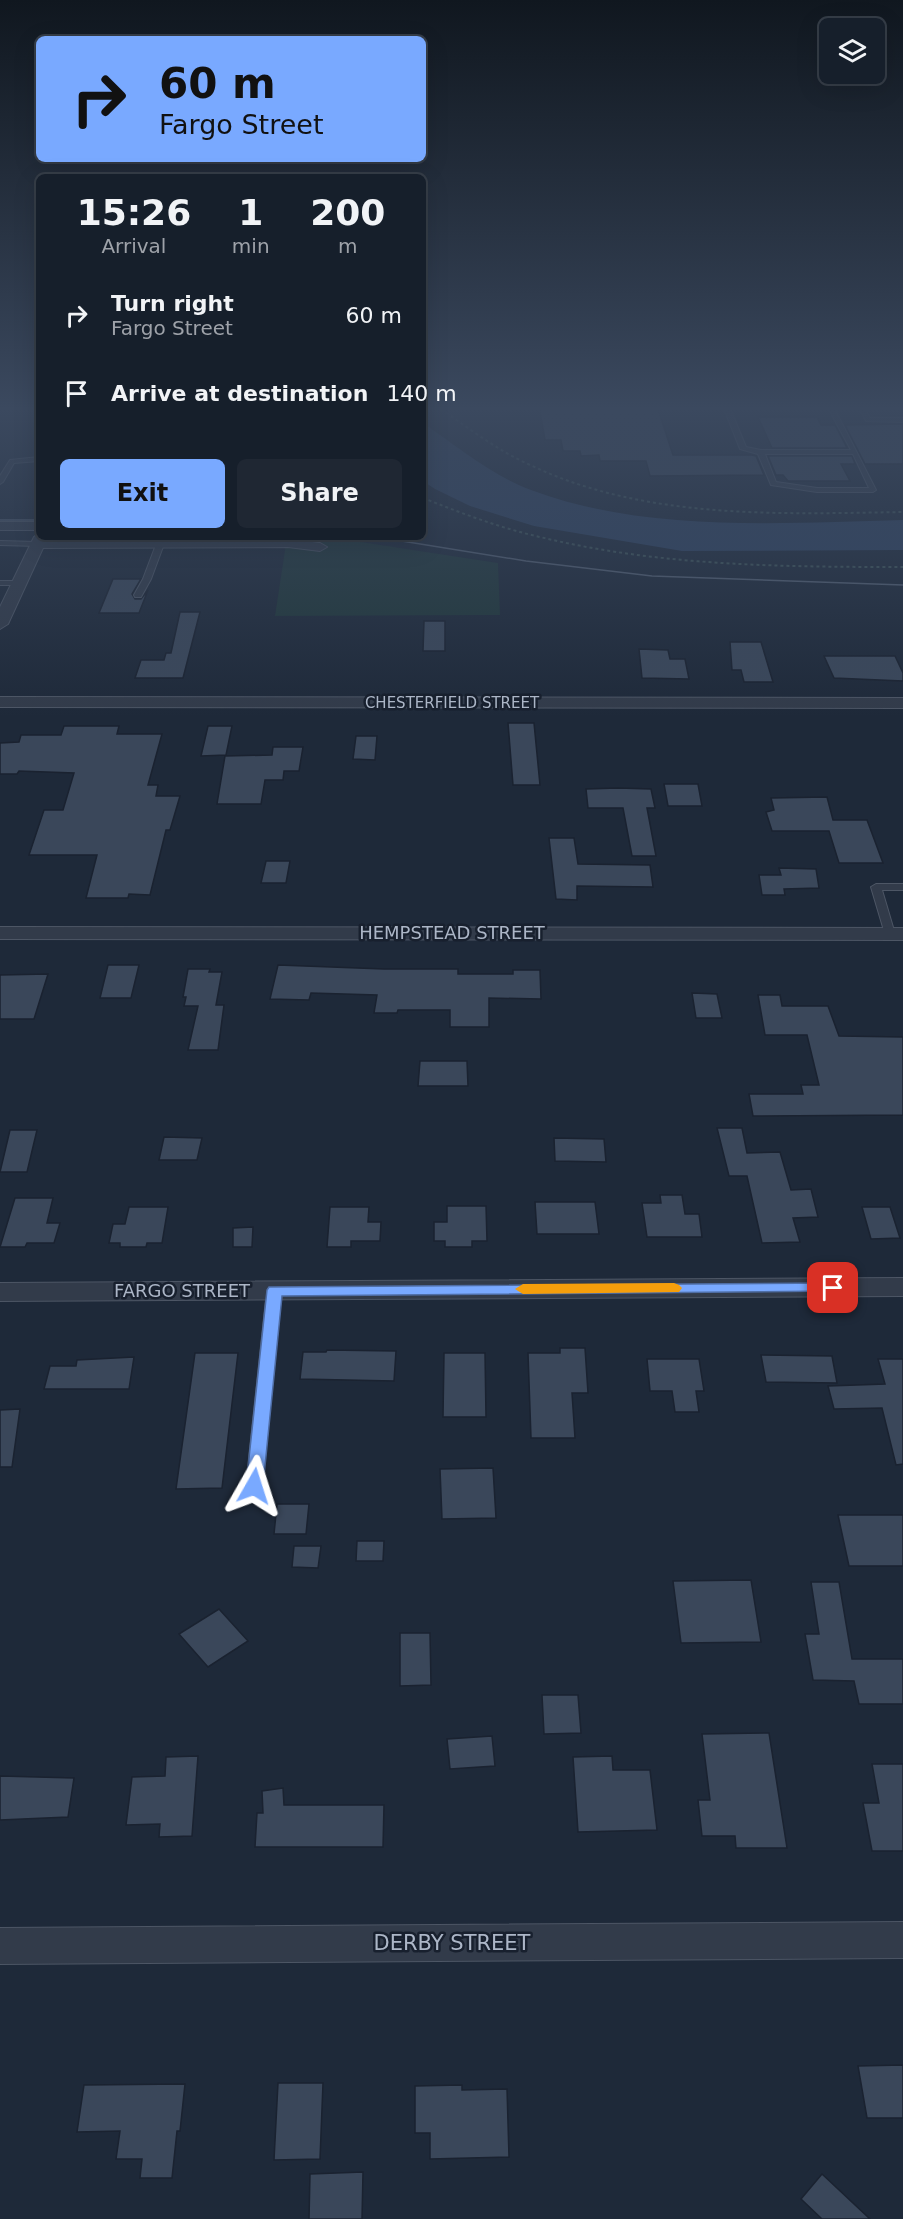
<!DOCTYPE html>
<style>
body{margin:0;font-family:"DejaVu Sans",sans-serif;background:#1f2733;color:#f1f3f6;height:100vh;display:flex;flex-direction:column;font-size:22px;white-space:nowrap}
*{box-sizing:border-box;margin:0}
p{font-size:20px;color:#9ea2a9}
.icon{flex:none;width:33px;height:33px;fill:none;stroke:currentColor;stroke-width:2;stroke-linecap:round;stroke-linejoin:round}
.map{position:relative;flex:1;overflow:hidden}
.sheet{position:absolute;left:36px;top:174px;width:390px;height:366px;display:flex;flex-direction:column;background:#161f2b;border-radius:9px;box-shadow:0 6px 24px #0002,0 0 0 2px #353d47}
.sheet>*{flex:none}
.guide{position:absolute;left:36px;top:36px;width:390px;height:126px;border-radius:9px;box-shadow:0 6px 24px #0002,0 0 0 2px #353d47;background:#79a9ff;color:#111;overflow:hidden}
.buttons{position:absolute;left:819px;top:18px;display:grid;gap:12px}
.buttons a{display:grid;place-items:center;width:66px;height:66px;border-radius:9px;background:#161f2b;box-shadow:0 6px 24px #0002,0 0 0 2px #353d47;font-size:30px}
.pin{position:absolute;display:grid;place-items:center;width:51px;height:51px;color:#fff;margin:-26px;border-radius:12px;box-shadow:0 3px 9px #0006}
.me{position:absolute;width:66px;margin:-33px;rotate:6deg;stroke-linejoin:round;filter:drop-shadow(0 0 4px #0008)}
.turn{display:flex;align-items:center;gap:21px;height:126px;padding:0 24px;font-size:27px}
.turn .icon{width:78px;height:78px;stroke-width:2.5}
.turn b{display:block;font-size:42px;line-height:51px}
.eta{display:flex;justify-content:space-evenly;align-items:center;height:102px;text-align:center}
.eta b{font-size:36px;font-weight:600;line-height:42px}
.button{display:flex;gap:12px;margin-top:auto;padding:12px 24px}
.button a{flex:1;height:69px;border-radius:9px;background:#79a9ff;color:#111;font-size:24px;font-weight:600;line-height:69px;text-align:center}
.button a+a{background:#1f2733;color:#f1f3f6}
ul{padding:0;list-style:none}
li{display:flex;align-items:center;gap:18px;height:78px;padding:0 24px}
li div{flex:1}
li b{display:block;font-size:22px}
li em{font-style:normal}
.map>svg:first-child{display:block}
</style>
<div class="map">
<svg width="903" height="2219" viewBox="0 0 903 2219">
<rect width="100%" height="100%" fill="#1e2939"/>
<path fill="#20373a" d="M287,537H328L498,563L500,615L275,616Z"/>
<path fill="#2e4260" d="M423,423C458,447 491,475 531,490C645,533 783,523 903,520V550L682,551L534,526L470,506L435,489L423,481Z"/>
<g fill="#3a475a" stroke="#1a2230" stroke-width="1.5">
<path d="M539,406H657L673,455H752L756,456L764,475L650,476L646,461H600L599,455L581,456L580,451H563L561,440H545Z"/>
<path d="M758,417H817L821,425H835L847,448H772Z"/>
<path d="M903,424V464H865L845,425Z"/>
<path d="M768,456H852L855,464H841L850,481H788L783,475H776Z"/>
<path d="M113,579H141L132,594L135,599H141L148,590L139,613H99Z"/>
<path d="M180,612H200L183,678H135L141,660H164L166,653H171Z"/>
<path d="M424,621H445V651H423Z"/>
<path d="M730,642H761L773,682H744L741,670H732Z"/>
<path d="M639,649L668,650L670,659H685L689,679L642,678Z"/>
<path d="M824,656H895L903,673V681L834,678Z"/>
<path d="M508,723H534L540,785H513Z"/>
<path d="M64,726H119L117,734H162L148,785H158L156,796H180L170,830H166L150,895L129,894L128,898H86L97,855H29L44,810H63L74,773L19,771L17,774H0V743L19,742L21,735H61Z"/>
<path d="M208,726H232L226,755L201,756Z"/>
<path d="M356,736H377L375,760L353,759Z"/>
<path d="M273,747H303L299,771H284L283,780H265L261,804H217L225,756L272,755Z"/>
<path d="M664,784H698L702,806H668Z"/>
<path d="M618,788L651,789L655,808H647L656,856H632L623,808H588L586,789Z"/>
<path d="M827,797L833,820H867L883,863H839L829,831H772L766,812L774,810L771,798Z"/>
<path d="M549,838H574L578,864L650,865L653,887L577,886V900L556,899Z"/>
<path d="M266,861H290L286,883H261Z"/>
<path d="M779,868L816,869L819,888L784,889L785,895H762L759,875H781Z"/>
<path d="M108,965H139L131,998H100Z"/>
<path d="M278,965L384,969H458V974H513V970H540L541,999L489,998V1027H450V1010H398L397,1013H374L377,995L311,993L309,1000L270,999Z"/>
<path d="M188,969H210L209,972H222L216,1005H224L218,1050H188L198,1006H184L186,997H183Z"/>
<path d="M48,974L34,1019H0V975Z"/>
<path d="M692,993L717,994L722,1018H696Z"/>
<path d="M758,995H780L782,1006H828L839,1036L903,1037V1115L753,1116L749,1094H803L801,1085H819L807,1035H765Z"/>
<path d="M420,1061H467L468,1086H418Z"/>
<path d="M717,1128H742L747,1153L780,1152L791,1190L811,1189L818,1217L793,1218L800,1242L762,1243L747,1176H729Z"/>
<path d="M10,1130H37L27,1172H0Z"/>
<path d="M164,1137L202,1138L197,1160H159Z"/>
<path d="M554,1138L604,1139L606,1162L555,1161Z"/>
<path d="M660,1195H682L685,1214H699L702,1237H647L642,1203H661Z"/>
<path d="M15,1198H53L47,1223H60L54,1243H27L25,1247H0Z"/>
<path d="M535,1202H595L599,1234H537Z"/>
<path d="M447,1206H486L487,1241H472V1247H445V1241H434V1222H447Z"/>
<path d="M129,1207H168L162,1243H147L146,1247H120V1243H109L113,1224H125Z"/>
<path d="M330,1207H369L368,1222H381L380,1241H351V1247H327Z"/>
<path d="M862,1207H890L900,1238L871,1239Z"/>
<path d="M253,1227L252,1247H233V1228Z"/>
<path d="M560,1348H585L588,1393H572L575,1438H531L528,1353H560Z"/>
<path d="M327,1350L396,1351L394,1381L300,1379L303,1352H326Z"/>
<path d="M195,1353H238L222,1488L176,1489Z"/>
<path d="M444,1353H485L486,1417H443Z"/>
<path d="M761,1355L832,1356L837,1383L766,1382Z"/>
<path d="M134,1357L129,1389H44L50,1366H76L77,1360Z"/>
<path d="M647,1359H699L704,1391H696L699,1412H675L672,1391H650Z"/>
<path d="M878,1359H903V1464L896,1465L882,1408L834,1409L828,1386L885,1384Z"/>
<path d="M20,1409L12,1467H0V1410Z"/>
<path d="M493,1468L496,1518L442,1519L440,1469Z"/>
<path d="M277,1504H309L306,1534H274Z"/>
<path d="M838,1515H903V1566H849Z"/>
<path d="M357,1541H384L383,1561H356Z"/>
<path d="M294,1546H321L318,1568L292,1567Z"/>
<path d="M751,1580L761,1642L681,1643L673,1581Z"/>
<path d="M811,1582H839L852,1659H903V1704H859L854,1681L813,1680L805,1634H819Z"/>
<path d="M219,1609L248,1641L208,1667L179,1634Z"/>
<path d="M400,1633H430L431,1685L400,1686Z"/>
<path d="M542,1695H578L581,1733L544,1734Z"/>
<path d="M769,1733L787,1848H736L735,1836H702L698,1800H710L702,1734Z"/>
<path d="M492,1736L495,1766L450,1769L447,1739Z"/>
<path d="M198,1756L192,1836L159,1837L160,1824L126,1825L132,1777L165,1776L166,1757Z"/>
<path d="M612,1756L613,1770H650L657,1830L578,1832L573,1757Z"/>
<path d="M872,1764H903V1851H872L863,1803H879Z"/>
<path d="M0,1776L74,1778L68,1817L0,1820Z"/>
<path d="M283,1788L284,1805H384L383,1847H255L257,1813H263L262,1791Z"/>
<path d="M903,2065V2118H867L858,2066Z"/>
<path d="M278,2083H323L320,2159L274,2160Z"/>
<path d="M185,2084L180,2131H177L172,2178H140L142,2159H116L120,2131L77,2132L84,2085Z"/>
<path d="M462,2085V2090L507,2089L509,2157L430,2159V2133H415V2086Z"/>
<path d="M363,2172L362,2219H309L310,2174Z"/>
<path d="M822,2174L870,2219H822L801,2199Z"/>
</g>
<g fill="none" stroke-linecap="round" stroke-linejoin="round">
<defs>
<g id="lane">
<path d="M723,406H729L746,447L761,450H851L827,406H833L876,490L873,492H817L771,485L758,454L740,449ZM765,454H853L869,488H817L776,482Z"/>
<path d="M858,406H864L870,418H903V422L866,421Z"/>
<path d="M39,457V461L14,463L3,482L0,484V476L10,460Z"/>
<path d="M0,541L38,542L42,544L38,546L0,545Z"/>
<path d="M157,542L164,544L151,579L141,597H135L134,595L143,579Z"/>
<path d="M0,581H19L23,583L19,585H0Z"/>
<path d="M876,884H903V890H882L895,934L894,936H886L885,934L871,887Z"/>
<path d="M274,1285L279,1287L281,1290L262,1486L259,1490L254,1492L249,1490L246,1486L267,1290L269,1287Z"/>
</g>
<g id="street">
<rect x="0" y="522" width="39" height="8"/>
<path d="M39,533V537H48L47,540L288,539L320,543L327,547L320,551L288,547L43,548L8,624L0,629V607L34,537Z"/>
<path d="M0,697L903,698V708L0,707Z"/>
<path d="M0,927L903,928V940L0,939Z"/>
<path d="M903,1278V1296L0,1301V1283Z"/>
<path d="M903,1922V1958L0,1964V1928Z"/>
</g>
</defs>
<use href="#lane" stroke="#4d5665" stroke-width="2"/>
<use href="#street" stroke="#4d5665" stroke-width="2"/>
<g stroke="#3e5458" stroke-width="2" stroke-dasharray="3 3" stroke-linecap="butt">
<path d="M436,406C466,426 495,449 528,464C644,520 778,514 903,512"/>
<path d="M423,498C461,513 500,528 540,537C659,566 781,567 903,567"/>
</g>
<use href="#lane" fill="#323b4a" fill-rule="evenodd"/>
<use href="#street" fill="#323b4a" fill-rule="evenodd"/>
<g stroke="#535f71" stroke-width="1.5">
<path d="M0,520H39"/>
<path d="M377,537L526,561L652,576L903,585"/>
</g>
</g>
<linearGradient id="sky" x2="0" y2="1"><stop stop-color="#10171f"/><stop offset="0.57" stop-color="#3b495f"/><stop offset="1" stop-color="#3b495f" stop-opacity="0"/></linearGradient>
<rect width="903" height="717" fill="url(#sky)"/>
<path fill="#79a9ff" stroke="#4f6ea6" stroke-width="1.5" d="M833,1283L839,1284L841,1288L839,1291L282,1296L263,1486L260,1491L254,1493L248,1491L246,1486L267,1290L269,1287Z"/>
<path fill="#f59e0b" d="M674,1283L679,1285L682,1288L679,1292L523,1294L515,1289L523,1284Z"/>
<g text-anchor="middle" stroke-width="5" stroke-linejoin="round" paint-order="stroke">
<g font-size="15" fill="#acb6c7" stroke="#18202e">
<text x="452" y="708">CHESTERFIELD STREET</text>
</g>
<g font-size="18" fill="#acb6c7" stroke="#18202e">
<text x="452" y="939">HEMPSTEAD STREET</text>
<text x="182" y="1297">FARGO STREET</text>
</g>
<g font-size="21" fill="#acb6c7" stroke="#18202e">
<text x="452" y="1950">DERBY STREET</text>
</g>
</g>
</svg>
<div class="buttons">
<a><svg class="icon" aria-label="layers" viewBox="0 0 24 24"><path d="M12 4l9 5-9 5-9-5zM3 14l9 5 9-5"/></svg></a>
</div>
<div class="pin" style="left:833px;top:1288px;background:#d93025"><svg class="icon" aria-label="arrive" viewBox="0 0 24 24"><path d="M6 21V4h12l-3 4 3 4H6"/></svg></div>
<svg class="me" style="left:254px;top:1486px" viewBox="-20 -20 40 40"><path d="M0-17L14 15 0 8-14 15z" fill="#79a9ff" stroke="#fff" stroke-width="4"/></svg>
<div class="guide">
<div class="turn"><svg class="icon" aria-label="right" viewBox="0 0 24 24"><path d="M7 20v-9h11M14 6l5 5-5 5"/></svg><div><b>60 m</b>Fargo Street</div></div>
</div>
<section class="sheet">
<div class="eta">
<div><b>15:26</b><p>Arrival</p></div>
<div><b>1</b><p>min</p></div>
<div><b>200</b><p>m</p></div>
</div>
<ul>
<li><svg class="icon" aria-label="right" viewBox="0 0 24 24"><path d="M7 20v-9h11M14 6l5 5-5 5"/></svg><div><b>Turn right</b><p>Fargo Street</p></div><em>60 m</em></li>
<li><svg class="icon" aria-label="arrive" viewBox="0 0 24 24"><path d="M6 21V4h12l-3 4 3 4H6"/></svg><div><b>Arrive at destination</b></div><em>140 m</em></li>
</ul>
<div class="button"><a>Exit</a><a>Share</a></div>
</section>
</div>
